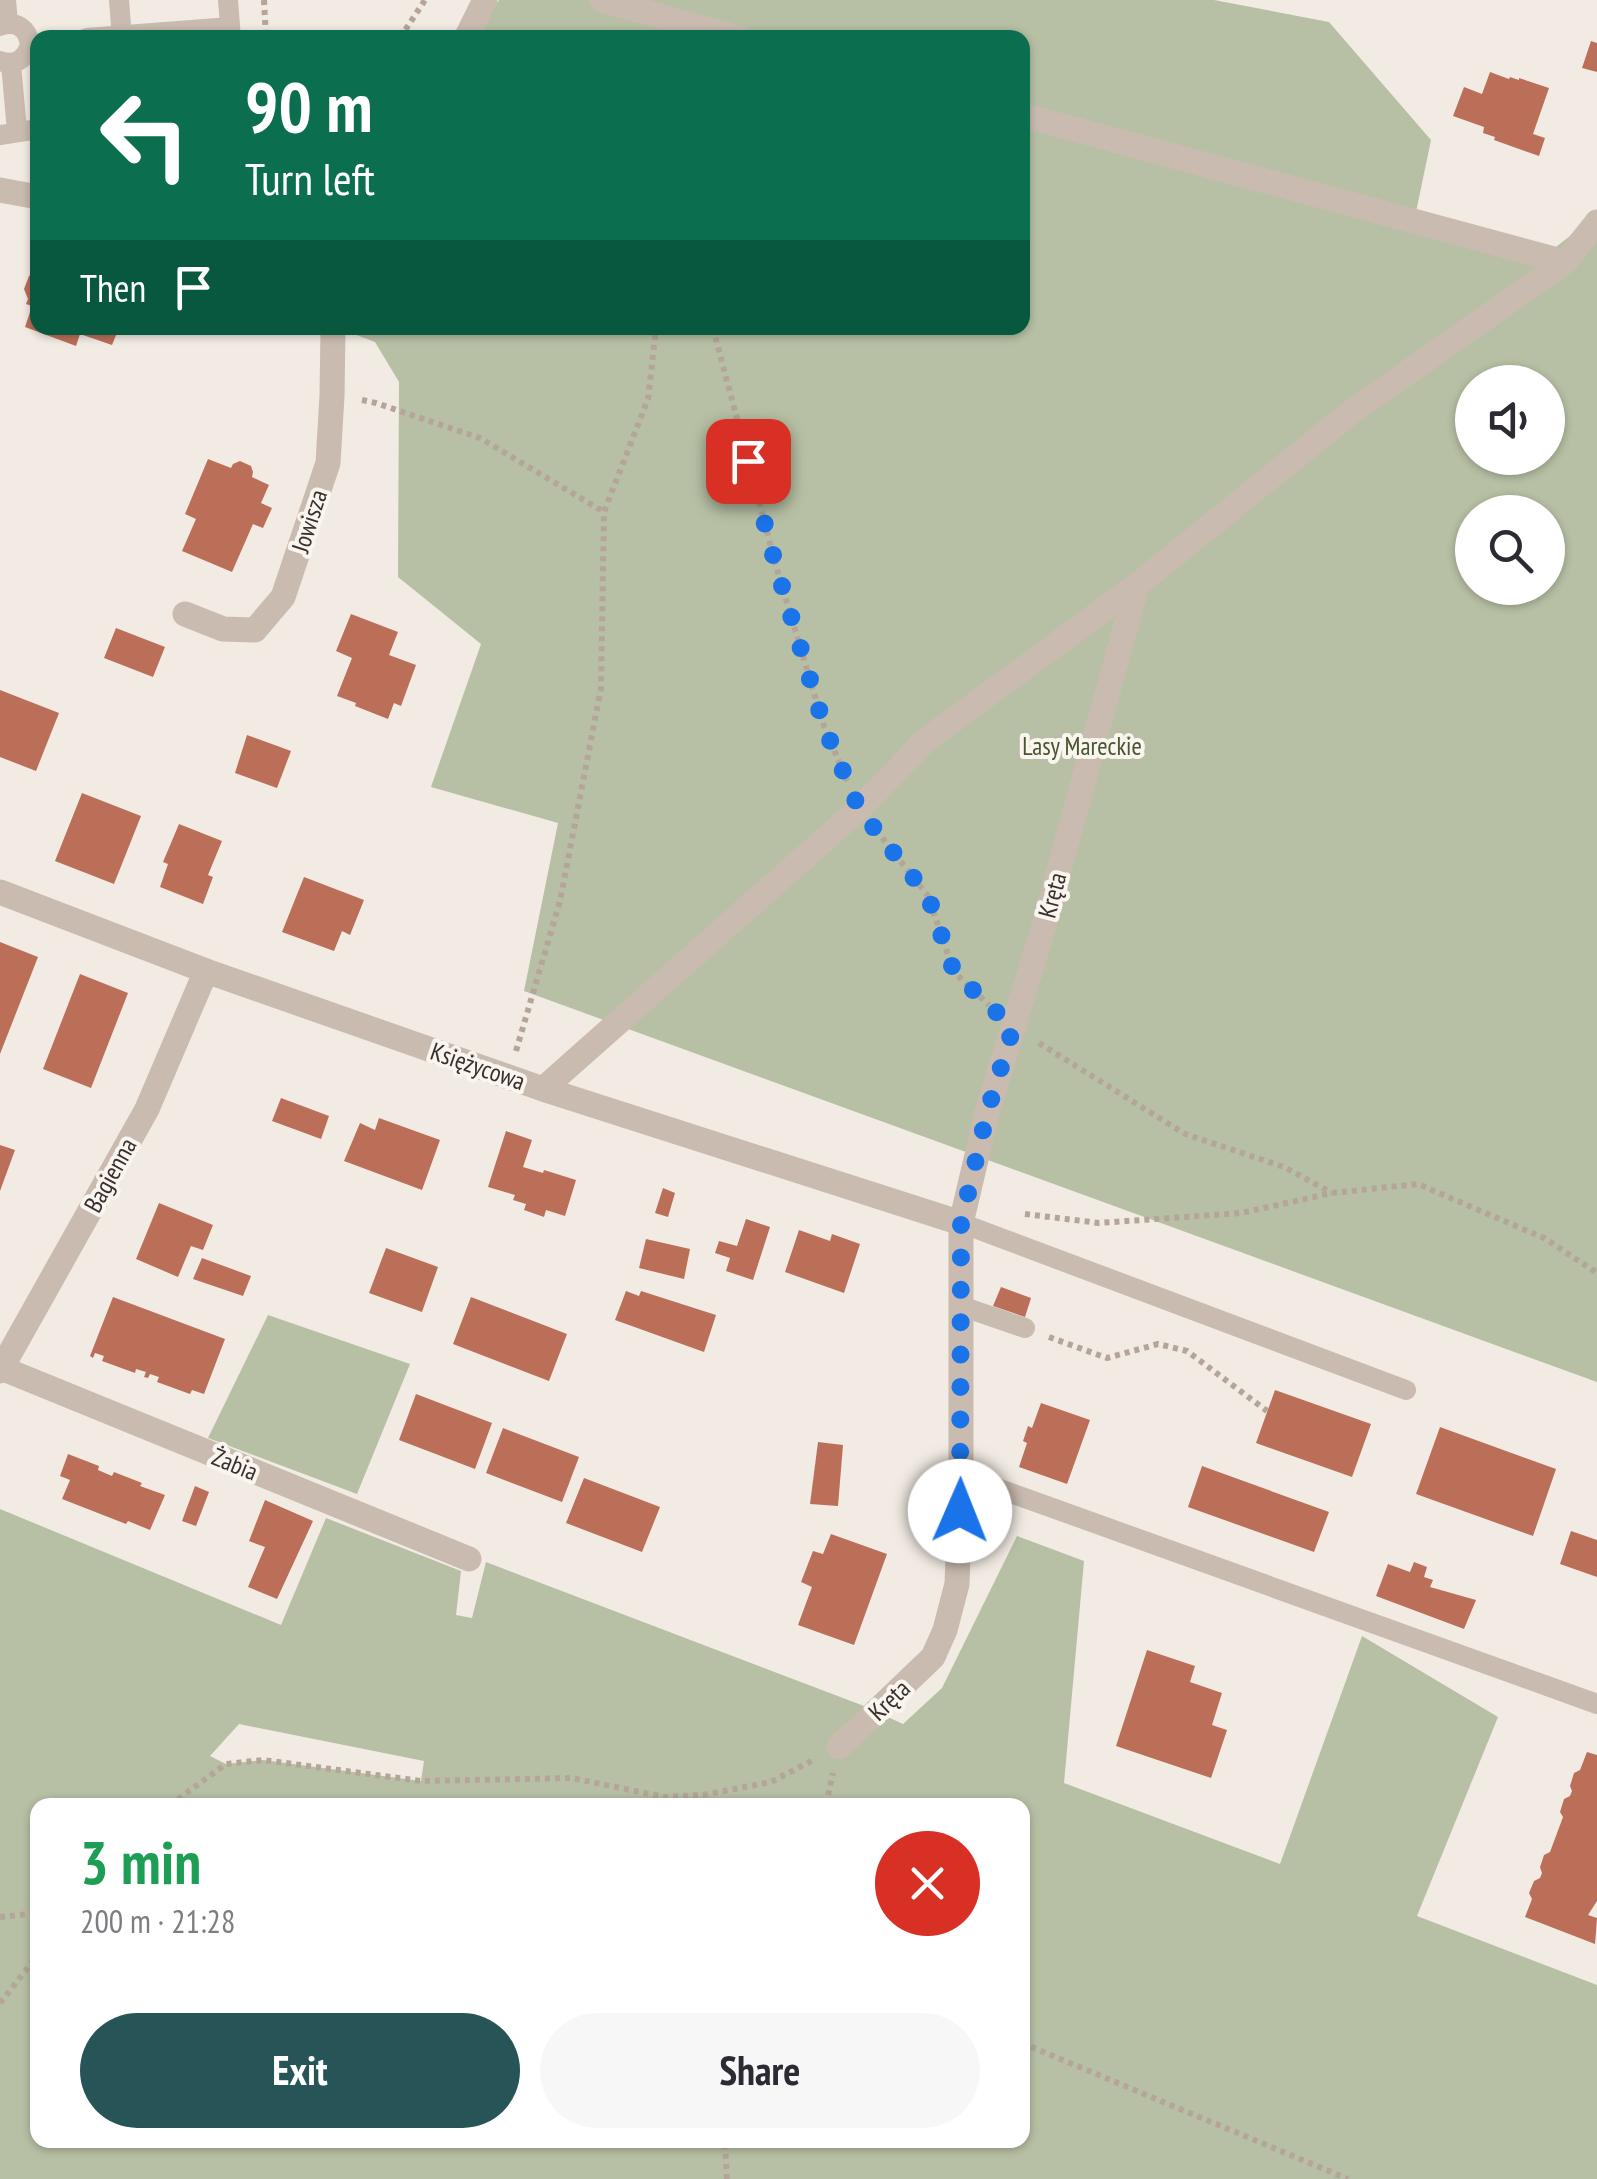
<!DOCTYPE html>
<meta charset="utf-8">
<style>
body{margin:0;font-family:"PT Sans Narrow",sans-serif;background:#f7f7f7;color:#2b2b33;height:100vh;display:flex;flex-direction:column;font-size:38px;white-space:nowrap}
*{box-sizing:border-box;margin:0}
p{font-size:32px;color:#7c7c81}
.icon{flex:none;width:55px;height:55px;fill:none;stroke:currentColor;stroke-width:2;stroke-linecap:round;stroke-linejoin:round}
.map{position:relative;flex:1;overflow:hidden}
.panel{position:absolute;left:30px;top:1798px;width:1000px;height:350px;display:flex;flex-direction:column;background:#fff;border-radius:20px;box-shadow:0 2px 8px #0004}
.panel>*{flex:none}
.hud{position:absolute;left:30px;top:30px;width:1000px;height:305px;border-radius:20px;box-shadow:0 2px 8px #0004;background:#0b6e4f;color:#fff;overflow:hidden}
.buttons{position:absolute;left:1455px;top:365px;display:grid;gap:20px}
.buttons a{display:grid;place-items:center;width:110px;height:110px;border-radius:50%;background:#fff;box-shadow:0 2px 8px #0004;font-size:50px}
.pin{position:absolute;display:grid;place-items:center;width:85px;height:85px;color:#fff;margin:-42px;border-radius:20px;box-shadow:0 5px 15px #0006}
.me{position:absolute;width:110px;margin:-55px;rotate:1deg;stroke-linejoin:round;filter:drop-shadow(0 0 8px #0008)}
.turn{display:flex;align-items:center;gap:35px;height:210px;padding:0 50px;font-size:45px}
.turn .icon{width:130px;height:130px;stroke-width:2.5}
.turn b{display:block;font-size:70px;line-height:85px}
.then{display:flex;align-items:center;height:95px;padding:0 50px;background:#0003;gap:20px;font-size:38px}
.round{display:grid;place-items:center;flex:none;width:105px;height:105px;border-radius:52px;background:#f7f7f7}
.headline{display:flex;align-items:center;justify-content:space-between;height:170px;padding:0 50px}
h1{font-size:60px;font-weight:700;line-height:75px;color:#1e9e55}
.cta{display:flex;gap:20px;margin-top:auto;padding:20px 50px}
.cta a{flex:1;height:115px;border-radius:60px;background:#265457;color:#fff;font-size:40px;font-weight:700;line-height:115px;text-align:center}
.cta a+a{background:#f7f7f7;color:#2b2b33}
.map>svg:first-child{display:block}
</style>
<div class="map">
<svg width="1597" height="2179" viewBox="0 0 1597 2179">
<rect width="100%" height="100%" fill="#f2ebe3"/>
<g fill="#b7c0a4" fill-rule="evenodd">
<path d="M499,0H1214L1329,22L1431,140L1416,212L1552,250L1597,215V1382L524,991L558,823L431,787L481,644L398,577L399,382L375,342L338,328H1022V38L474,37ZM1472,382H1548V458H1472ZM1472,512H1548V588H1472Z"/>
<path d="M268,1315L410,1364L357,1494L208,1438Z"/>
<path d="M0,1509L281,1625L326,1518L461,1571L456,1615L472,1618L486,1562L864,1706L903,1724L942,1688L1017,1536L1084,1561L1064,1783L1280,1864L1362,1636L1498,1717L1417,1916L1597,1985V2179H0ZM239,1724L424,1761L421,1781L263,1760L226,1764L210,1756ZM38,1805H1022V2140H38Z"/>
</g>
<g fill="#bb6f58">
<path d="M1591,41L1597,43V72L1582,68Z"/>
<path d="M1490,72L1509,79L1510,77L1519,80V78L1549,88L1533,134L1545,138L1539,156L1494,140L1495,137L1483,133L1484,127L1453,116L1464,87L1482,94Z"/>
<path d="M38,269V328H119L112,345L80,334L76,346L25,327L32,306L26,304L28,299L24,289L29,276Z"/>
<path d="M208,459L231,468L233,464L240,461L251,466L253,472L252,477L269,485L261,503L272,508L263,528L253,524L232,572L182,551L196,519L185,514Z"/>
<path d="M351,614L398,632L389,655L416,665L401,706L394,703L388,719L355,706L356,703L337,696L352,658L336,651Z"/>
<path d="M116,628L165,647L153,677L104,658Z"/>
<path d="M0,690L59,713L36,771L0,757Z"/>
<path d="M247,735L291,751L277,788L235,773Z"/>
<path d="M82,793L141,816L114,884L55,861Z"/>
<path d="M179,824L222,841L208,875L213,877L203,904L160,887L168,864L163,862Z"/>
<path d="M304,877L364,900L350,935L342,931L334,951L282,932Z"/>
<path d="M0,942L38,957L0,1054Z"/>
<path d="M80,974L128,993L91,1088L43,1069Z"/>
<path d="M281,1098L329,1116L321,1139L272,1121Z"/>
<path d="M379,1118L440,1140L422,1190L344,1161L360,1123L375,1130Z"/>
<path d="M506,1131L532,1140L523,1167L543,1173L544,1170L576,1180L565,1216L546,1210L544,1217L524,1210L526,1204L513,1200L515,1195L488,1187Z"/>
<path d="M0,1145L15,1150L0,1191Z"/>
<path d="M663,1188L675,1193L668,1217L655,1213Z"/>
<path d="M159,1203L213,1225L203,1250L191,1246L178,1277L136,1259Z"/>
<path d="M746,1219L770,1227L753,1280L726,1271L730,1258L715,1253L719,1241L737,1246Z"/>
<path d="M799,1230L830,1241L832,1234L860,1244L844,1293L785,1272Z"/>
<path d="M646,1239L690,1249L684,1279L639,1268Z"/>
<path d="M386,1248L438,1267L422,1312L369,1293Z"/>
<path d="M202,1258L251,1276L243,1296L193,1279Z"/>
<path d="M1001,1287L1031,1298L1025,1317L993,1306Z"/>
<path d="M626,1291L639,1296L641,1291L716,1315L704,1352L615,1320Z"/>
<path d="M113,1297L225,1339L204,1394L192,1390L190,1394L157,1382L159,1377L150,1374L148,1378L144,1377L146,1372L136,1369L135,1373L102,1361L104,1356L95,1353L93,1358L90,1356Z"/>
<path d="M471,1297L567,1334L549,1381L453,1344Z"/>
<path d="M1275,1390L1371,1424L1352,1477L1256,1443Z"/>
<path d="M416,1394L492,1423L475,1469L399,1440Z"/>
<path d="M1041,1403L1090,1420L1067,1484L1019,1467L1027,1443L1023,1441L1028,1426L1032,1428Z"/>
<path d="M1440,1427L1556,1469L1533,1536L1416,1494Z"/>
<path d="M503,1428L579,1457L562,1502L486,1473Z"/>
<path d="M818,1442L843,1445L838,1506L810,1504Z"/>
<path d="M68,1454L99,1466L98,1470L112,1476L114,1472L142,1483L140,1486L165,1495L150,1530L128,1521L126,1524L62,1499L70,1480L60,1476Z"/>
<path d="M1202,1466L1329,1512L1314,1552L1188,1507Z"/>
<path d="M584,1478L660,1507L642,1552L566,1523Z"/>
<path d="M195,1486L209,1492L196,1526L182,1521Z"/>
<path d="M265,1500L313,1521L277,1599L248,1587L265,1547L249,1541Z"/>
<path d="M1571,1531L1597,1540V1577L1560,1564Z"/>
<path d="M831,1534L887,1554L854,1645L798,1625L812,1587L801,1582L813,1551L823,1554Z"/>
<path d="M1414,1562L1427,1567L1424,1577L1433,1580L1430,1587L1476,1600L1464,1629L1376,1596L1388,1564L1410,1572Z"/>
<path d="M1147,1650L1195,1666L1190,1682L1222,1693L1212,1725L1227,1730L1211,1778L1116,1746Z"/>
<path d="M1587,1752L1597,1755V1901L1588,1915L1597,1918L1595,1944L1525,1917L1532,1899L1529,1893L1534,1881L1540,1878L1542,1873L1540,1867L1544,1855L1550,1852L1563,1817L1560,1812L1564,1799L1570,1796L1572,1791L1570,1786L1574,1773L1580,1770Z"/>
</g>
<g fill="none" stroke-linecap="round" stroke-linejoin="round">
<g stroke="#b5a599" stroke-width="6" stroke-dasharray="5 5" stroke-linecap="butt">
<path d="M264,0L266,38"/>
<path d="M400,38L425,0"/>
<path d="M713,328L776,566L824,726L847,781"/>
<path d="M362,400L376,403L480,438L604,512"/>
<path d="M876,830L928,896L954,972L989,1005"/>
<path d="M1039,1043L1185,1134L1284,1167L1332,1193"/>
<path d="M516,1051L560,901L601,688L604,512L648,399L656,328"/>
<path d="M1025,1214L1099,1223L1241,1213L1332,1193L1418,1184L1544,1238L1597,1273"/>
<path d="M1049,1337L1107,1358L1158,1344L1187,1351L1267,1411"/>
<path d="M170,1805L226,1764L263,1760L421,1781L572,1778L664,1797L703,1795L771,1782L815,1759"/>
<path d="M826,1805L833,1773"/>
<path d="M0,1917L38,1913"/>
<path d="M0,2003L38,1955"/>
<path d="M1022,2043L1348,2179"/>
<path d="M727,2179L725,2145L728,2140"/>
</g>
<g stroke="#c9bbaf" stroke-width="20">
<path d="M6,0L8,23"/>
<path d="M119,0L122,38"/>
<path d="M228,0L231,38"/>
<path d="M0,26C16,20 28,28 30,45C25,60 15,66 0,61"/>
<path d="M87,38L230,27"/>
<path d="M11,64L17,131"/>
<path d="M0,135L38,129"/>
<path d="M961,1223L1406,1390"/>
<path d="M961,1306L1025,1328"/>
<path d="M961,1475L1597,1704"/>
</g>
<g stroke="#c9bbaf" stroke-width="25">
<path d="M602,0L739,38"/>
<path d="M466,38L485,0"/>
<path d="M1022,115L1565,262"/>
<path d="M0,190L38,197"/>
<path d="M185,614L223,629L255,630L283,597L328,463L332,396L333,328"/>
<path d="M0,892L206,971L543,1089L961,1223"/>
<path d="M543,1089L859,809L926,740L1137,585"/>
<path d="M1,1368L469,1559"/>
<path d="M0,1371L147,1109L206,971"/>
<path d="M839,1747L933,1657L945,1630L957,1584L961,1475V1223L987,1113L1041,936L1137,585L1350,413L1565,262L1597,222"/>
</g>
</g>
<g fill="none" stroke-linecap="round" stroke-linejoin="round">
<path stroke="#1a73e8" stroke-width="18" stroke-dasharray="0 32.4" d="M748,461L776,566L824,726L859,809L928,896L954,972L1013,1028L987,1113L961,1223L960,1511"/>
</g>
<g text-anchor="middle" stroke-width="8" stroke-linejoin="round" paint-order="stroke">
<g font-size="25" fill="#39302d" stroke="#faf5ef">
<text transform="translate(309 521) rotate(-72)" y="9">Jowisza</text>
<text transform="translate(1052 895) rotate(-75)" y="9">Kręta</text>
<text transform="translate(478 1066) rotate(19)" y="9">Księżycowa</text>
<text transform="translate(110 1175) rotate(-61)" y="9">Bagienna</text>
<text transform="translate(235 1464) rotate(22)" y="9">Żabia</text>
<text transform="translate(889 1700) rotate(-44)" y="9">Kręta</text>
</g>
<g font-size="25" fill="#495532" stroke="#faf5ef">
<text x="1082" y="755">Lasy Mareckie</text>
</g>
</g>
</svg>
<div class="buttons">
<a><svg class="icon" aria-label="sound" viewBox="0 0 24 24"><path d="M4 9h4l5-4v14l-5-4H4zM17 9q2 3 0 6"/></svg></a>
<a><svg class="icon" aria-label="search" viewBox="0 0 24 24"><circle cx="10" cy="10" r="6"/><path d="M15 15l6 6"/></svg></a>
</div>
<div class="pin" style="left:748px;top:461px;background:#d93025"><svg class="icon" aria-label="arrive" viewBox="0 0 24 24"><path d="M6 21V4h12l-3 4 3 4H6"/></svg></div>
<svg class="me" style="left:960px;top:1511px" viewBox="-20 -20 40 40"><circle r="19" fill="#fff"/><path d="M0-13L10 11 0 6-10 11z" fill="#1a73e8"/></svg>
<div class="hud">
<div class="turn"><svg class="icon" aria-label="left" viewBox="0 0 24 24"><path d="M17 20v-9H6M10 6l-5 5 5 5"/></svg><div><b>90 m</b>Turn left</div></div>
<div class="then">Then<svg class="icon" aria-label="arrive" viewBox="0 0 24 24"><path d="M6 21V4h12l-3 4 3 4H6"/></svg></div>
</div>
<section class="panel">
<div class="headline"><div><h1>3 min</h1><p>200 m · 21:28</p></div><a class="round" style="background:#d93025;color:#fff"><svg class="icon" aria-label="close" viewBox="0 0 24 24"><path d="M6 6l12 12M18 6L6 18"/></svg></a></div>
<div class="cta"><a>Exit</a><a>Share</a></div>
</section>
</div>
